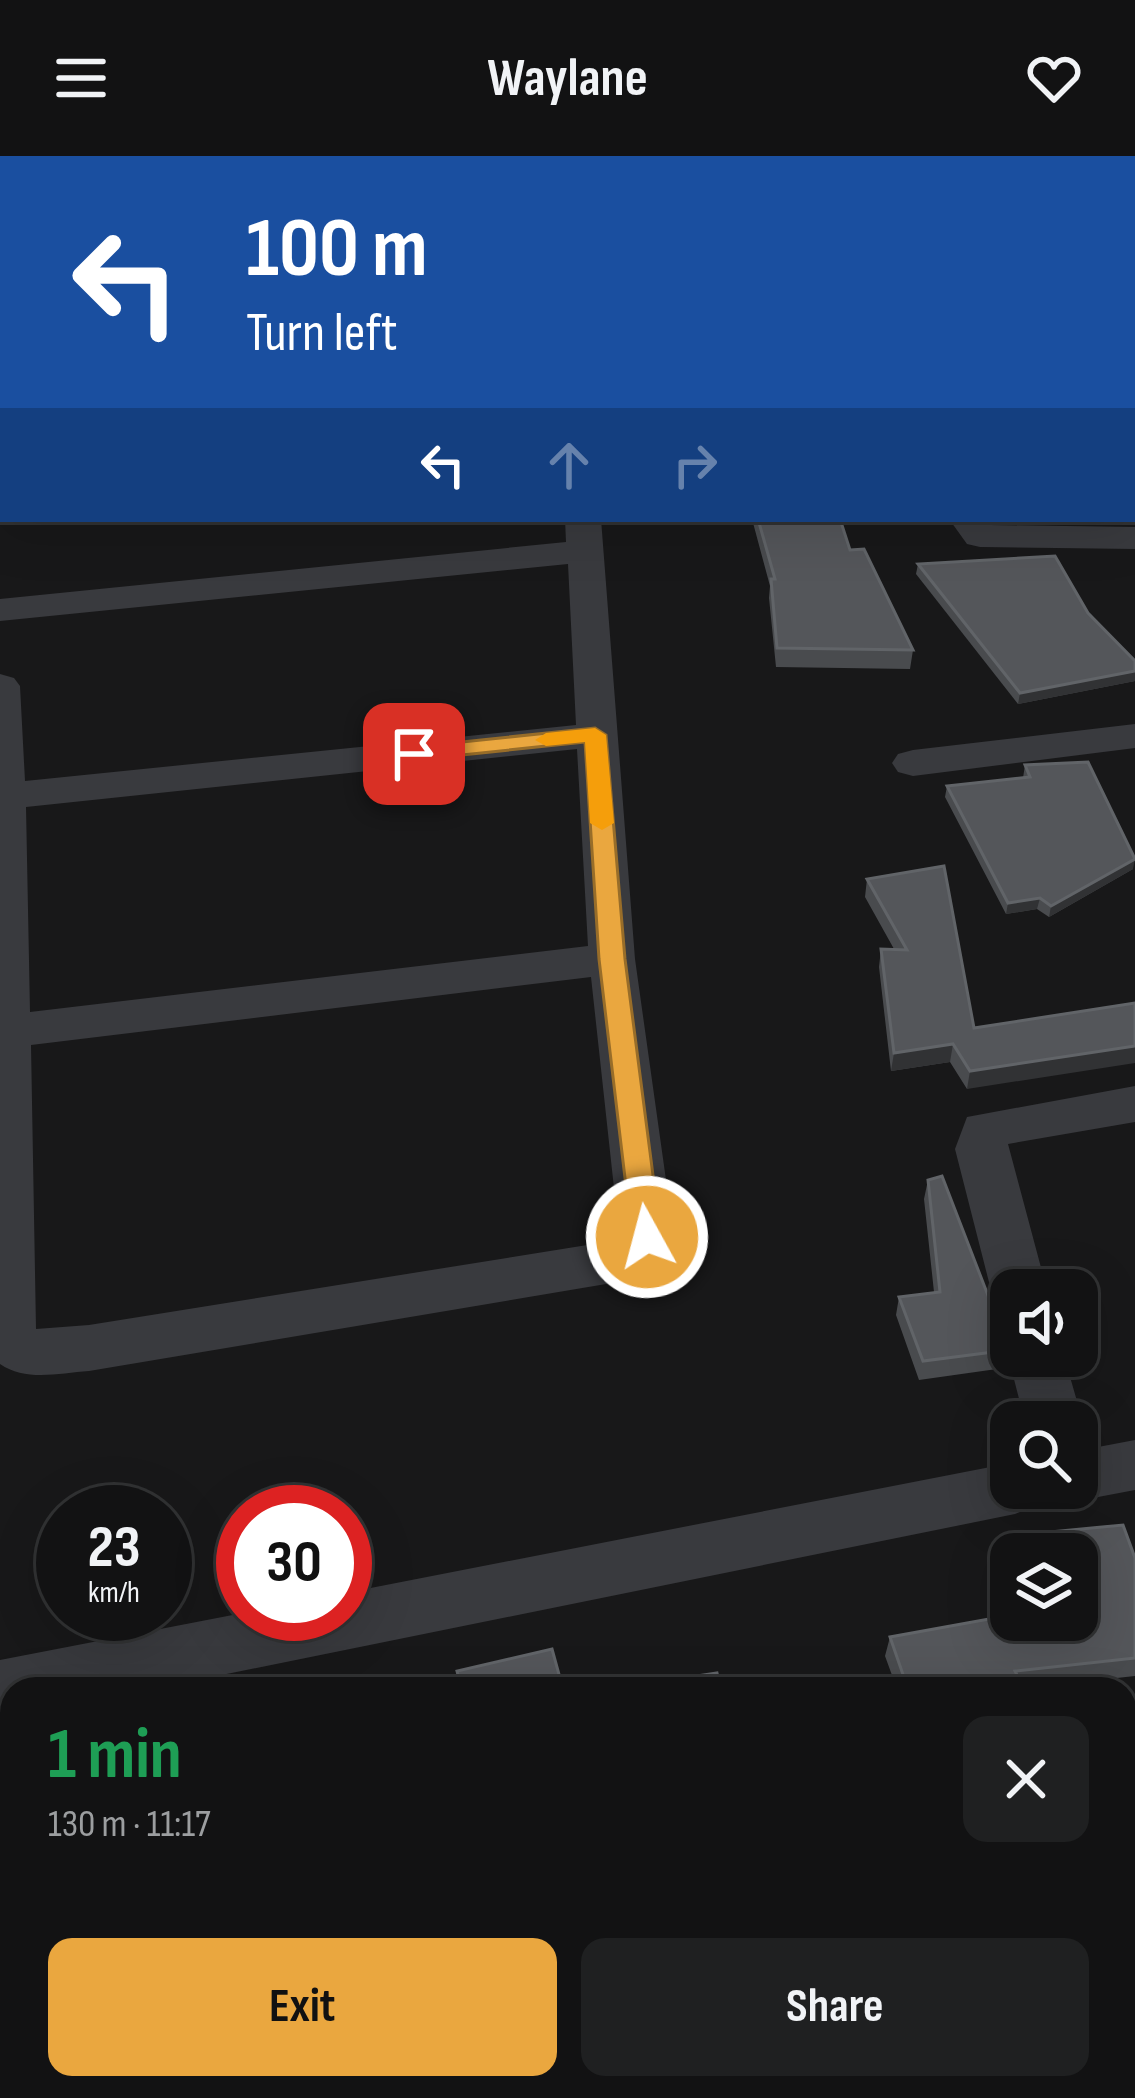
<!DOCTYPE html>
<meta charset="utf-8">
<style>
body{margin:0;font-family:"Sofia Sans Condensed",sans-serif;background:#1f2021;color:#f1f3f6;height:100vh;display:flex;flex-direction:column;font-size:45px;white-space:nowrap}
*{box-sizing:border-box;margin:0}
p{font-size:39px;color:#9c9ea0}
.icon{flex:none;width:66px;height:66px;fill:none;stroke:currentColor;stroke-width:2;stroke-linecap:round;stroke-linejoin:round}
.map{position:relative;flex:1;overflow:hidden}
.sheet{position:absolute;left:0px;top:1521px;width:1137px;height:423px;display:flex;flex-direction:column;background:#121213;border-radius:36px 36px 0 0;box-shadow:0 12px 48px #0002,0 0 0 3px #313233}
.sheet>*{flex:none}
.hud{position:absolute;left:0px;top:0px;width:1137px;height:366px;box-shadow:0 12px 48px #0002,0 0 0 3px #313233;background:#1a4fa0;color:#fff;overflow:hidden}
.buttons{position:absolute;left:990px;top:1113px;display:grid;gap:24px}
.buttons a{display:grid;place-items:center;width:108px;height:108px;border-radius:24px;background:#121213;box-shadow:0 12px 48px #0002,0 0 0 3px #313233;font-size:60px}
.speed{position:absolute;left:36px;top:1329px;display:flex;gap:24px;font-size:60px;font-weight:700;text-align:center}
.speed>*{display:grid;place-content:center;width:156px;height:156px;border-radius:50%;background:#121213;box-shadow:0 12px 48px #0002,0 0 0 3px #313233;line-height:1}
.speed small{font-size:30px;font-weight:400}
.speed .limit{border:18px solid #d22;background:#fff;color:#111}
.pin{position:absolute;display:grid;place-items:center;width:102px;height:102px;color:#fff;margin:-51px;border-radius:24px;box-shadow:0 6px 18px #0006}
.me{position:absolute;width:132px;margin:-66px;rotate:353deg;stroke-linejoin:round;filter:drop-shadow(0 0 9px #0008)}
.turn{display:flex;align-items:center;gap:42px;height:252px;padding:0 48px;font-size:54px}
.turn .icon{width:156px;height:156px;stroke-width:2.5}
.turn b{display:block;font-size:84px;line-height:102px}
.lanes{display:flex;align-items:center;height:114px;padding:0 48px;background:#0003;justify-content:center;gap:60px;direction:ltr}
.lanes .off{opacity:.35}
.round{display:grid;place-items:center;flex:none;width:126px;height:126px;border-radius:24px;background:#1f2021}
.head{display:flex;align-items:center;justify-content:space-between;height:204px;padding:0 48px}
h1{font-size:72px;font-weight:700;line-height:90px;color:#1e9e55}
.cta{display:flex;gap:24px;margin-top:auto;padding:24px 48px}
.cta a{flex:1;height:138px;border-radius:24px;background:#eaa73f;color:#111;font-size:48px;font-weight:700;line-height:138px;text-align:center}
.cta a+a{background:#1f2021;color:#f1f3f6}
header{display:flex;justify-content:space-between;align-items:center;height:156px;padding:0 48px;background:#121213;font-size:54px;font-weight:700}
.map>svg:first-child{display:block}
</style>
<header><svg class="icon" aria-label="menu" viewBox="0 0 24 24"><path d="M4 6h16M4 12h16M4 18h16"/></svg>Waylane<svg class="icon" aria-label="heart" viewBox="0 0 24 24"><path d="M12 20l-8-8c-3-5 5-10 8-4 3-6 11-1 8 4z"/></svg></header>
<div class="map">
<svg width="1135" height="1942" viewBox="0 0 1135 1942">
<rect width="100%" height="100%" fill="#181819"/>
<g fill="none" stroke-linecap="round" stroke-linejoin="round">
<rect fill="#393a3e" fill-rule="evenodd" x="0" y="298" width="3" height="10"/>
<g fill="#393a3e" fill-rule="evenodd">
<path d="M376,0H441L374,3Z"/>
<rect x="539" y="0" width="26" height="3"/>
<path d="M982,0H1008L1010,3H984Z"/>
<rect x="0" y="23" width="3" height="16"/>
<path d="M1134,221L1135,222V243L1134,242Z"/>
<path d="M565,363H601L635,803L674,1081C660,1107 646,1117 618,1126L89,1215C59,1217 26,1226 0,1208V518L14,522L20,530L25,625L576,569L568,408L0,465V443L566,386ZM577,593L588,790L30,856L26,651ZM591,821L619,1078L606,1086L89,1169L36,1173L31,889Z"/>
<path d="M949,363H985L990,369L1135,371V393L980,391L967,388Z"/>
<path d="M1135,568V592L913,620L898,616L892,607L898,598L913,594Z"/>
<path d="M1135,930V966L1008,988L1047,1134H1011V1153L999,1149L991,1134L955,993L967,961Z"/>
<path d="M1011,1193V1200H1064L1083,1266L1077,1278V1266H1025L1008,1200Z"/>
<path d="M1135,1284V1334L1077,1345L1056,1338L1053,1332H1077V1295Z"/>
<path d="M1011,1307V1332H1045L1036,1350L1015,1358L153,1533H12V1562L0,1564V1504L243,1457L345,1458V1437Z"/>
</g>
</g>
<g fill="#494b4e">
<path d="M752,363H840L850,394L913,494L910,513L776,511L769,442L770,430Z"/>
<path d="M918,408L1135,505V525L1018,548L916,418Z"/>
<path d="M1025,609L1133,713L1049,761L1037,753L1006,758L945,641L947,630L1023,622Z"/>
<path d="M867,723L974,872L1135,847L967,933L950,906L891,915L879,811L881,793H894L865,741Z"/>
<path d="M928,1024L1009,1194L1004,1212L919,1224L896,1159L899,1141L934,1136L924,1043Z"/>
<path d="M1018,1379L1135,1402V1520L1015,1533H897L885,1500L890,1481L1077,1464V1398H1012Z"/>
<path d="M12,1594V1679L0,1680V1613Z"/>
<path d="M1135,1723V1840L1125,1841V1724Z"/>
<path d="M783,1932H883L884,1942H785Z"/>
</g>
<g fill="#313234">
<path d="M1135,515V525L1018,548L1020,537Z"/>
<path d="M1135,703L1133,713L1049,761L1051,750Z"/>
<path d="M1040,742L1037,753L1006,758L1008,747Z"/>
<path d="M953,888L950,906L891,915L894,897Z"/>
<path d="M1135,890V907L967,933L970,915Z"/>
</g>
<g fill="#54565a" stroke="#616468" stroke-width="3">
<path d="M708,0H964L966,3H843L842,1L820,3H709Z"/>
<path d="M758,363H840L850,394L864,393L913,494L777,492L771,423H775Z"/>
<path d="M1055,400L1088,457L1135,505V515L1020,537L918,408Z"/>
<path d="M1088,606L1135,703L1051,750L1040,742L1008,747L947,630L1030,621L1025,609Z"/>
<path d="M944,710L974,872L1135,847V890L970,915L953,888L894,897L881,793L907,794L867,723Z"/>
<path d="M942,1020L1009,1194L923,1205L899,1141L940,1136L928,1024Z"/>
<path d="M1123,1369L1135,1402V1502L1015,1515L1019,1523L998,1527L1000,1533H908L890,1481L1011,1459V1464H1077V1398H1024L1018,1379Z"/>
<path d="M552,1493L563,1533H462L457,1515Z"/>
<path d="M717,1517L721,1533H611Z"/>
<path d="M12,1594V1670L0,1671V1613L2,1595Z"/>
<path d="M1135,1723V1825H1134L1125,1797V1724Z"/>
<path d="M789,1932H883L884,1942H791Z"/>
</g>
<path fill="#eaa73f" stroke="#986d29" stroke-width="3" d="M595,572L606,579L625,803L661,1081L657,1089H637L632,1081L599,803L585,586L414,604L403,598L414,591Z"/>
<path fill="#f59e0b" d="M595,572L606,579L614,667L602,674L590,667L585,586L546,590L535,584L546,577Z"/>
</svg>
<div class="buttons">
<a><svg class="icon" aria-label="sound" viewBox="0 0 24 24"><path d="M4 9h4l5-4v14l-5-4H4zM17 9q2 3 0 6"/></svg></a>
<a><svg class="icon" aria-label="search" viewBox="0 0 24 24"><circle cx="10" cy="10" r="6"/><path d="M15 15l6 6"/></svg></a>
<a><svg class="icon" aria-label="layers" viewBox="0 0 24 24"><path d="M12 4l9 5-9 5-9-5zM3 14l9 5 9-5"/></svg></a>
</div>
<div class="speed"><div>23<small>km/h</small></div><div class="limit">30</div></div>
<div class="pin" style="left:414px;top:598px;background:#d93025"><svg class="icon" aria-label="arrive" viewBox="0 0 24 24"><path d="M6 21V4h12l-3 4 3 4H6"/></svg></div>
<svg class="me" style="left:647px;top:1081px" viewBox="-20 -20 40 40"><circle r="17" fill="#eaa73f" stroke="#fff" stroke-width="3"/><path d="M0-11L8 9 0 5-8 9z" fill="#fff"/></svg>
<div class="hud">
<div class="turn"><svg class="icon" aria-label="left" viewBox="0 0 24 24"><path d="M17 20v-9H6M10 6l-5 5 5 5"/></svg><div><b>100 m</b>Turn left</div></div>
<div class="lanes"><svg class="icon" aria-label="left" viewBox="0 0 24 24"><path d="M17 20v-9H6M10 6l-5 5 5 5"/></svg><svg class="icon off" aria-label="ahead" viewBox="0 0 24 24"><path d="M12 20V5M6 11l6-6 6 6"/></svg><svg class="icon off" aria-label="right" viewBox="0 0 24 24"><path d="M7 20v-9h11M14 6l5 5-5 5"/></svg></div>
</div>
<section class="sheet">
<div class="head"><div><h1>1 min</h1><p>130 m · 11:17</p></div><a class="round"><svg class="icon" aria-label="close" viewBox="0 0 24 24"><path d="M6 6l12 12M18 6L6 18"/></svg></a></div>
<div class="cta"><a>Exit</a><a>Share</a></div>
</section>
</div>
